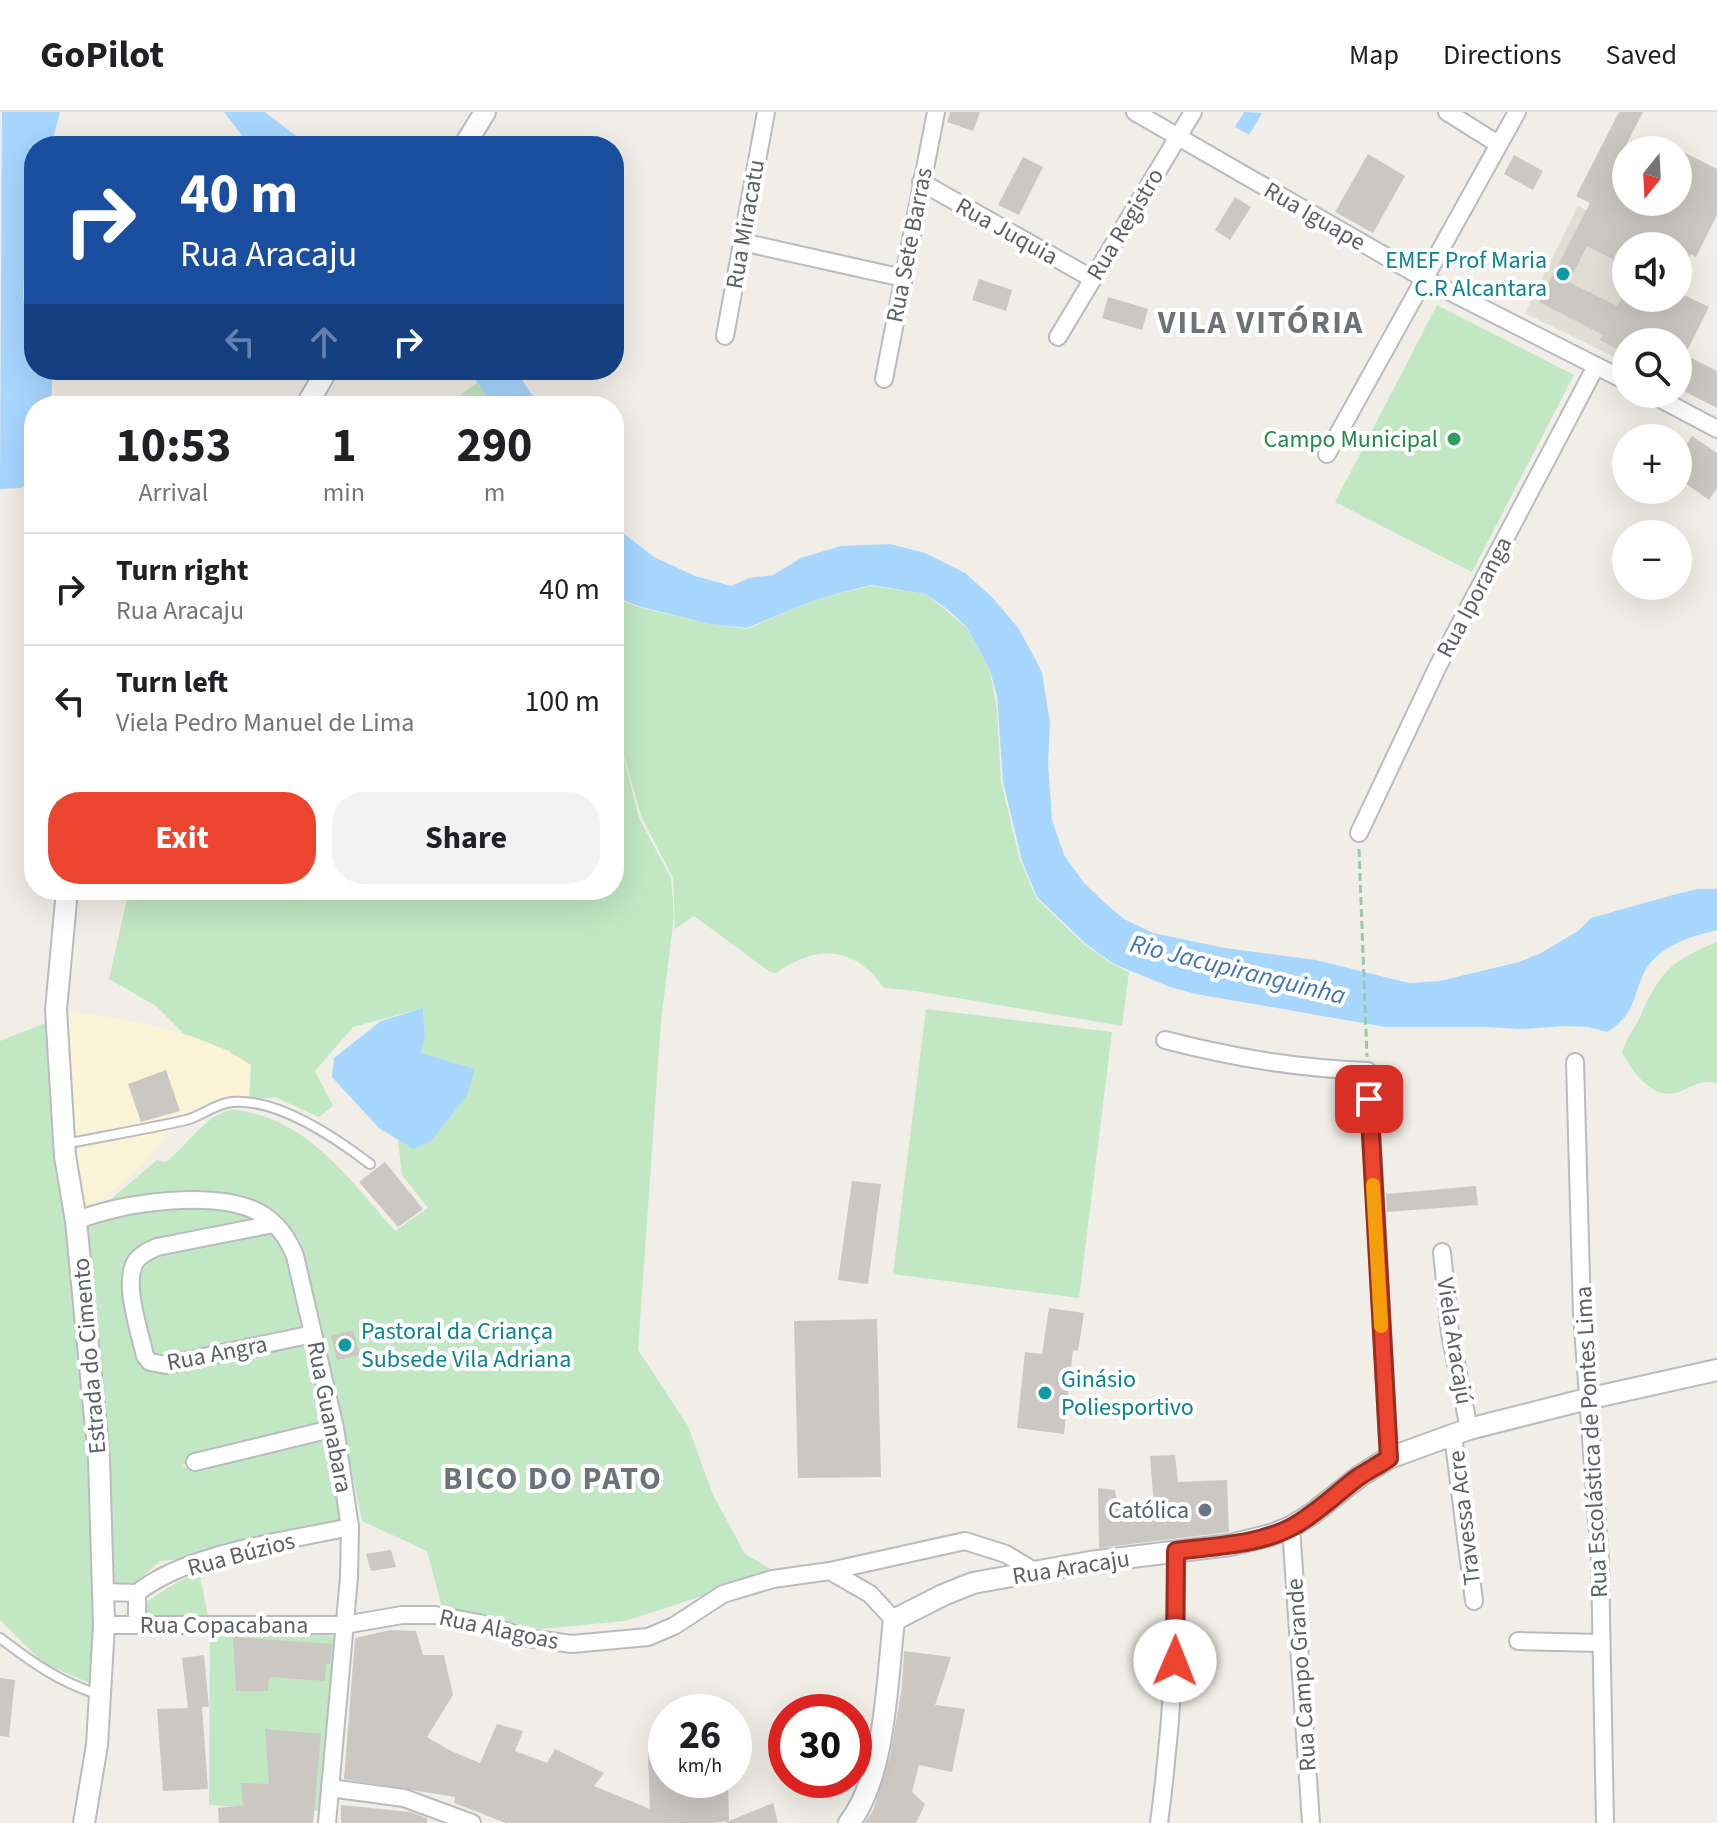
<!DOCTYPE html>
<meta charset="utf-8">
<style>
body{margin:0;font-family:"Source Sans 3",sans-serif;background:#f2f2f2;color:#202124;height:100vh;display:flex;flex-direction:column;font-size:30px;white-space:nowrap}
*{box-sizing:border-box;margin:0}
p{font-size:26px;color:#757577}
.icon{flex:none;width:44px;height:44px;fill:none;stroke:currentColor;stroke-width:2;stroke-linecap:round;stroke-linejoin:round}
.map{position:relative;flex:1;overflow:hidden}
.panel{position:absolute;left:24px;top:284px;width:600px;height:504px;display:flex;flex-direction:column;background:#fff;border-radius:32px;box-shadow:0 8px 32px #0002}
.panel>*{flex:none}
.top-card{position:absolute;left:24px;top:24px;width:600px;height:244px;border-radius:32px;box-shadow:0 8px 32px #0002;background:#1a4fa0;color:#fff;overflow:hidden}
.needle{width:52px;rotate:198deg}
.controls{position:absolute;left:1612px;top:24px;display:grid;gap:16px}
.controls a{display:grid;place-items:center;width:80px;height:80px;border-radius:50%;background:#fff;box-shadow:0 8px 32px #0002;font-size:40px}
.speed{position:absolute;left:648px;top:1582px;display:flex;gap:16px;font-size:40px;font-weight:700;text-align:center}
.speed>*{display:grid;place-content:center;width:104px;height:104px;border-radius:50%;background:#fff;box-shadow:0 8px 32px #0002;line-height:1}
.speed small{font-size:20px;font-weight:400}
.speed .limit{border:12px solid #d22;background:#fff;color:#111}
.pin{position:absolute;display:grid;place-items:center;width:68px;height:68px;color:#fff;margin:-34px;border-radius:16px;box-shadow:0 4px 12px #0006}
.me{position:absolute;width:88px;margin:-44px;rotate:1deg;stroke-linejoin:round;filter:drop-shadow(0 0 6px #0008)}
.turn{display:flex;align-items:center;gap:28px;height:168px;padding:0 24px;font-size:36px}
.turn .icon{width:104px;height:104px;stroke-width:2.5}
.turn b{display:block;font-size:56px;line-height:68px}
.lanes{display:flex;align-items:center;height:76px;padding:0 24px;background:#0003;justify-content:center;gap:40px;direction:ltr}
.lanes .off{opacity:.35}
.eta{display:flex;justify-content:space-evenly;align-items:center;height:136px;text-align:center}
.eta b{font-size:48px;font-weight:700;line-height:56px}
.cta{display:flex;gap:16px;margin-top:auto;padding:16px 24px}
.cta a{flex:1;height:92px;border-radius:32px;background:#eb4530;color:#fff;font-size:32px;font-weight:700;line-height:92px;text-align:center}
.cta a+a{background:#f2f2f2;color:#202124}
ul{padding:0;list-style:none}
li{display:flex;align-items:center;gap:24px;height:112px;padding:0 24px;border-top:2px solid #e0e0e0}
li div{flex:1}
li b{display:block;font-size:30px}
li em{font-style:normal}
header{display:flex;align-items:center;gap:48px;box-sizing:border-box;height:112px;padding:0 40px;background:#fff;border-bottom:2px solid #e0e0e0}
header strong{font-size:38px}
nav{display:flex;gap:44px;margin-inline-start:auto;font-size:28px}
.map>svg:first-child{display:block}
</style>
<header>
<strong>GoPilot</strong>
<nav><a>Map</a><a>Directions</a><a>Saved</a></nav>
</header>
<div class="map">
<svg width="1717" height="1711" viewBox="0 0 1717 1711">
<rect width="100%" height="100%" fill="#f0eee6"/>
<path fill="#e0ddd4" d="M1578,94L1659,134H1626V186H1680L1626,230V251L1525,201Z"/>
<g fill="#c2e7c3">
<path d="M1437,193L1574,263L1472,460L1335,390Z"/>
<path d="M478,270L495,294H446Z"/>
<path d="M871,474L926,482L966,515L990,558L997,598L1001,670L1020,748L1036,786L1085,833L1114,853L1129,860L1122,914L917,879L884,876C855,834 817,832 776,861L770,860L694,804L675,817L673,766L642,706L620,631L639,706L671,766L674,805L661,909L638,1238L688,1314L713,1383L745,1442L776,1460L625,1509L540,1517L466,1500L443,1499L427,1439L362,1409L350,1352H346L298,1144L251,1093L103,1094L157,1048L166,1050C185,1035 199,1012 221,1001C233,995 244,999 256,1002C316,1018 356,1075 395,1119L428,1096L402,1063L398,1028L413,1037L475,958L421,941L425,924L423,896L353,915L315,959L333,994L319,1005L275,985L249,988L230,939L185,923L156,894L109,867L129,778H614V486L638,495L709,512L747,517L817,487Z"/>
<path d="M1717,830V971C1700,968 1696,973 1681,979C1654,991 1634,961 1622,941C1626,927 1633,919 1639,907C1661,859 1669,850 1717,830Z"/>
<path d="M926,897L1112,920L1079,1186L893,1162Z"/>
<path d="M53,908L72,1113L90,1353L94,1573L43,1551L0,1508V929Z"/>
<path d="M219,1095L242,1099L258,1110C227,1116 122,1125 122,1165C122,1186 135,1229 139,1251L164,1257L311,1225L332,1314L182,1353L188,1357L191,1353L328,1319L348,1413L184,1447L160,1449L115,1488L96,1206L85,1110L156,1096Z"/>
<path d="M273,1115L282,1126L308,1219L150,1248L135,1185L142,1145Z"/>
<path d="M199,1459L209,1509L126,1503L169,1475Z"/>
<path d="M210,1519L341,1524L323,1699L209,1693Z"/>
</g>
<path fill="#fbf3d6" d="M59,898C124,907 195,916 251,953L249,988C183,983 168,1031 125,1069C111,1081 94,1091 79,1102Z"/>
<g fill="#a7d6ff">
<path d="M2,0H60L51,34H34V92L25,140L23,186L34,216V258H49L52,270L51,294H34V367L21,376L0,377Z"/>
<path d="M224,0H265L309,34H250Z"/>
<path d="M1244,0L1262,1L1249,23L1235,15Z"/>
<path d="M468,258H515L540,294H495Z"/>
<path d="M614,414L654,445L695,464L731,474L749,466L773,463L801,446L841,434L890,432L925,441L965,461L992,485L1019,517L1042,560L1050,611L1048,652L1052,708L1064,743L1084,771L1106,792L1124,807L1153,821L1225,836L1316,848L1409,871L1440,869L1519,850L1541,841L1578,819L1591,806L1673,783L1697,777H1717V818C1692,824 1661,833 1646,857C1632,883 1637,902 1607,920L1588,915L1566,914L1523,917L1485,915H1386L1196,882L1170,875L1114,852L1086,832L1037,785L1022,749L1003,670L997,584L990,558L966,514L947,497L926,482L871,473L817,487L747,516L709,512L638,494L614,484Z"/>
<path d="M423,896L425,924L421,941L475,957L467,983L431,1029L413,1037L379,1016L332,965L334,946L381,909Z"/>
</g>
<g fill="#cbc8c3">
<path d="M950,0H980L973,19L947,10Z"/>
<path d="M1619,0H1643L1618,49L1626,53V90H1678V37L1717,57V103L1696,145L1691,142L1678,167V134H1626V154L1587,134L1569,170L1617,194L1622,186H1678V180L1709,195L1685,243L1717,259V296L1678,276V230H1626V242L1600,228L1603,223L1539,190L1590,91L1576,84Z"/>
<path d="M1368,42L1405,64L1373,121L1335,100Z"/>
<path d="M1514,43L1543,59L1533,78L1504,62Z"/>
<path d="M1023,45L1043,55L1019,103L998,93Z"/>
<path d="M1235,85L1251,95L1230,128L1215,118Z"/>
<path d="M979,167L1012,178L1006,199L972,188Z"/>
<path d="M1108,185L1148,197L1142,218L1102,206Z"/>
<path d="M1692,324L1717,341V376L1709,388L1678,366V345Z"/>
<path d="M166,958L180,999L141,1010L128,972Z"/>
<path d="M385,1050L423,1097L398,1115L359,1070Z"/>
<path d="M852,1069L881,1072L868,1172L838,1168Z"/>
<path d="M1476,1074L1478,1093L1387,1100L1386,1082Z"/>
<path d="M1049,1196L1084,1201L1078,1239L1073,1238L1064,1322L1017,1316L1025,1240L1042,1242Z"/>
<path d="M877,1207L881,1365L798,1366L794,1209Z"/>
<path d="M353,1218L360,1243L337,1248L331,1224Z"/>
<path d="M1175,1343L1178,1370L1227,1368L1229,1420L1099,1436L1098,1376L1115,1378L1118,1397L1154,1396L1150,1344Z"/>
<path d="M391,1438L396,1455L371,1459L366,1442Z"/>
<path d="M390,1518L416,1519L423,1543H444L453,1583L427,1625L451,1639L480,1651L497,1612L523,1619L515,1639L547,1651L555,1637L604,1661L594,1674L650,1697L648,1640L666,1639V1668H728L729,1709L712,1711H506L454,1691L455,1685L344,1667L355,1526Z"/>
<path d="M233,1525L332,1532L330,1552H326L325,1569L269,1565L268,1579H236Z"/>
<path d="M904,1539L951,1545L935,1593L965,1597L952,1660L919,1653L912,1680L925,1692L916,1711H864L873,1699L890,1644L902,1575Z"/>
<path d="M204,1543L209,1595H202L208,1677L163,1679L157,1597L188,1596L182,1546Z"/>
<path d="M0,1566L15,1568L9,1625L0,1624Z"/>
<path d="M265,1617L321,1622L313,1711H219L218,1696L243,1693L241,1671L269,1672Z"/>
<path d="M773,1691L778,1711H724Z"/>
<path d="M341,1693L410,1700L427,1706V1711H341Z"/>
</g>
<g fill="none" stroke-linecap="round" stroke-linejoin="round">
<defs>
<g id="service">
<path d="M65,1032C105,1024 147,1017 186,1008C202,1004 214,992 232,990C278,986 336,1026 370,1052"/>
<path d="M0,1526C33,1551 58,1569 97,1582"/>
</g>
<g id="minor">
<path d="M1135,0L1425,167L1626,269"/>
<path d="M1447,0L1498,32"/>
<path d="M921,70L1093,167"/>
<path d="M742,130L903,166"/>
<path d="M725,224L766,0"/>
<path d="M1058,225L1193,0"/>
<path d="M884,267L936,0"/>
<path d="M1651,282L1717,317"/>
<path d="M1327,342L1517,0"/>
<path d="M1359,721L1438,554L1596,254"/>
<path d="M1165,928C1235,946 1296,956 1368,959L1389,1346"/>
<path d="M1575,950L1582,1202L1600,1449L1605,1711"/>
<path d="M76,1109C120,1090 217,1077 260,1101C277,1111 288,1126 295,1144L335,1316L350,1415L349,1465L327,1711"/>
<path d="M273,1112L157,1135C149,1139 141,1142 136,1149C122,1170 140,1220 145,1244L150,1250L166,1253L313,1222"/>
<path d="M1442,1140L1450,1221L1469,1317"/>
<path d="M1453,1323L1474,1489"/>
<path d="M195,1350L335,1316"/>
<path d="M1291,1415L1311,1711"/>
<path d="M830,1459L870,1482L894,1508"/>
<path d="M103,1480L137,1481"/>
<path d="M104,1513H344L402,1503H435L479,1511L528,1526L572,1532L648,1525L674,1514L723,1482L773,1467L830,1459L965,1429L1006,1442L1034,1459"/>
<path d="M137,1513V1481C188,1440 287,1429 350,1415"/>
<path d="M1518,1529L1601,1531"/>
<path d="M330,1676L404,1686L472,1711"/>
<path d="M1159,1711C1171,1620 1177,1531 1176,1439"/>
</g>
<g id="tertiary">
<path d="M464,34L485,0"/>
<path d="M306,294L327,258"/>
<path d="M67,778L56,898L65,1044L76,1109L99,1347L104,1513L97,1633L84,1711"/>
<path d="M849,1711C886,1664 887,1567 894,1508L943,1483L973,1471L1090,1450L1230,1433L1271,1423L1291,1415L1312,1402L1360,1364L1389,1346L1469,1317L1587,1287L1717,1258"/>
</g>
</defs>
<use href="#service" stroke="#b8bbc0" stroke-width="12"/>
<use href="#minor" stroke="#b8bbc0" stroke-width="20"/>
<use href="#tertiary" stroke="#b8bbc0" stroke-width="24"/>
<path stroke="#9bc8a9" stroke-width="3" stroke-dasharray="8 4" stroke-linecap="butt" d="M1359,737L1367,945"/>
<use href="#service" stroke="#fff" stroke-width="8"/>
<use href="#minor" stroke="#fff" stroke-width="16"/>
<use href="#tertiary" stroke="#fff" stroke-width="20"/>
</g>
<g fill="none" stroke-linecap="round" stroke-linejoin="round">
<defs>
<path id="route" d="M1175,1549L1176,1439C1214,1434 1258,1433 1292,1415C1316,1402 1336,1382 1357,1366C1367,1359 1379,1353 1389,1346L1369,987"/>
</defs>
<use href="#route" stroke="#992d1f" stroke-width="20"/>
<use href="#route" stroke="#eb4530" stroke-width="14"/>
<path stroke="#f59e0b" stroke-width="14" d="M1373,1073L1381,1214"/>
</g>
<g fill="#0f9aa8" stroke="#fff" stroke-width="3">
<circle cx="1563" cy="162" r="8"/>
<circle cx="345" cy="1233" r="8"/>
<circle cx="1045" cy="1281" r="8"/>
</g>
<circle fill="#2e9e5b" stroke="#fff" stroke-width="3" cx="1454" cy="327" r="8"/>
<circle fill="#6b7280" stroke="#fff" stroke-width="3" cx="1205" cy="1398" r="8"/>
<g text-anchor="middle" stroke-width="8" stroke-linejoin="round" paint-order="stroke">
<g font-size="24" fill="#5d6166" stroke="#fff">
<text transform="translate(1315 104) rotate(30)" y="8">Rua Iguape</text>
<text transform="translate(745 112) rotate(-80)" y="8">Rua Miracatu</text>
<text transform="translate(1125 112) rotate(-59)" y="8">Rua Registro</text>
<text transform="translate(1007 119) rotate(29)" y="8">Rua Juquia</text>
<text transform="translate(909 133) rotate(-79)" y="8">Rua Sete Barras</text>
<text transform="translate(1474 485) rotate(-62)" y="8">Rua Iporanga</text>
<text transform="translate(1455 1229) rotate(81)" y="8">Viela Aracajú</text>
<text transform="translate(217 1241) rotate(-11)" y="8">Rua Angra</text>
<text transform="translate(89 1244) rotate(-95)" y="8">Estrada do Cimento</text>
<text transform="translate(330 1305) rotate(79)" y="8">Rua Guanabara</text>
<text transform="translate(1591 1330) rotate(-93)" y="8">Rua Escolástica de Pontes Lima</text>
<text transform="translate(1464 1406) rotate(-97)" y="8">Travessa Acre</text>
<text transform="translate(241 1442) rotate(-15)" y="8">Rua Búzios</text>
<text transform="translate(1071 1455) rotate(-9)" y="8">Rua Aracaju</text>
<text x="224" y="1521">Rua Copacabana</text>
<text transform="translate(499 1517) rotate(12)" y="8">Rua Alagoas</text>
<text transform="translate(1301 1563) rotate(-94)" y="8">Rua Campo Grande</text>
</g>
<g font-size="24" fill="#0d838f" stroke="#fff" text-anchor="start">
<text x="1547" y="156" text-anchor="end">EMEF Prof Maria<tspan x="1547" dy="28">C.R Alcantara</tspan></text>
<text x="361" y="1227">Pastoral da Criança<tspan x="361" dy="28">Subsede Vila Adriana</tspan></text>
<text x="1061" y="1275">Ginásio<tspan x="1061" dy="28">Poliesportivo</tspan></text>
</g>
<g font-size="24" fill="#27864d" stroke="#fff" text-anchor="end">
<text x="1438" y="335">Campo Municipal</text>
</g>
<g font-size="24" fill="#5b616d" stroke="#fff" text-anchor="end">
<text x="1189" y="1406">Católica</text>
</g>
<g font-size="26" font-style="italic" fill="#4175b3" stroke="#fff">
<text transform="translate(1238 857) rotate(14)" y="9">Rio Jacupiranguinha</text>
</g>
<g font-size="32" font-weight="bold" letter-spacing="2" fill="#6e7378" stroke="#fff">
<text x="1261" y="221">VILA VITÓRIA</text>
<text x="553" y="1377">BICO DO PATO</text>
</g>
</g>
</svg>
<div class="controls">
<a><svg class="needle" viewBox="-14 -14 28 28"><path d="M0-13l5 13h-10z" fill="#e53935"/><path d="M0 13l5-13h-10z" fill="#757577"/></svg></a>
<a><svg class="icon" aria-label="sound" viewBox="0 0 24 24"><path d="M4 9h4l5-4v14l-5-4H4zM17 9q2 3 0 6"/></svg></a>
<a><svg class="icon" aria-label="search" viewBox="0 0 24 24"><circle cx="10" cy="10" r="6"/><path d="M15 15l6 6"/></svg></a>
<a>+</a>
<a>−</a>
</div>
<div class="speed"><div>26<small>km/h</small></div><div class="limit">30</div></div>
<div class="pin" style="left:1369px;top:987px;background:#d93025"><svg class="icon" aria-label="arrive" viewBox="0 0 24 24"><path d="M6 21V4h12l-3 4 3 4H6"/></svg></div>
<svg class="me" style="left:1175px;top:1549px" viewBox="-20 -20 40 40"><circle r="19" fill="#fff"/><path d="M0-13L10 11 0 6-10 11z" fill="#eb4530"/></svg>
<div class="top-card">
<div class="turn"><svg class="icon" aria-label="right" viewBox="0 0 24 24"><path d="M7 20v-9h11M14 6l5 5-5 5"/></svg><div><b>40 m</b>Rua Aracaju</div></div>
<div class="lanes"><svg class="icon off" aria-label="left" viewBox="0 0 24 24"><path d="M17 20v-9H6M10 6l-5 5 5 5"/></svg><svg class="icon off" aria-label="ahead" viewBox="0 0 24 24"><path d="M12 20V5M6 11l6-6 6 6"/></svg><svg class="icon" aria-label="right" viewBox="0 0 24 24"><path d="M7 20v-9h11M14 6l5 5-5 5"/></svg></div>
</div>
<section class="panel">
<div class="eta">
<div><b>10:53</b><p>Arrival</p></div>
<div><b>1</b><p>min</p></div>
<div><b>290</b><p>m</p></div>
</div>
<ul>
<li><svg class="icon" aria-label="right" viewBox="0 0 24 24"><path d="M7 20v-9h11M14 6l5 5-5 5"/></svg><div><b>Turn right</b><p>Rua Aracaju</p></div><em>40 m</em></li>
<li><svg class="icon" aria-label="left" viewBox="0 0 24 24"><path d="M17 20v-9H6M10 6l-5 5 5 5"/></svg><div><b>Turn left</b><p>Viela Pedro Manuel de Lima</p></div><em>100 m</em></li>
</ul>
<div class="cta"><a>Exit</a><a>Share</a></div>
</section>
</div>
